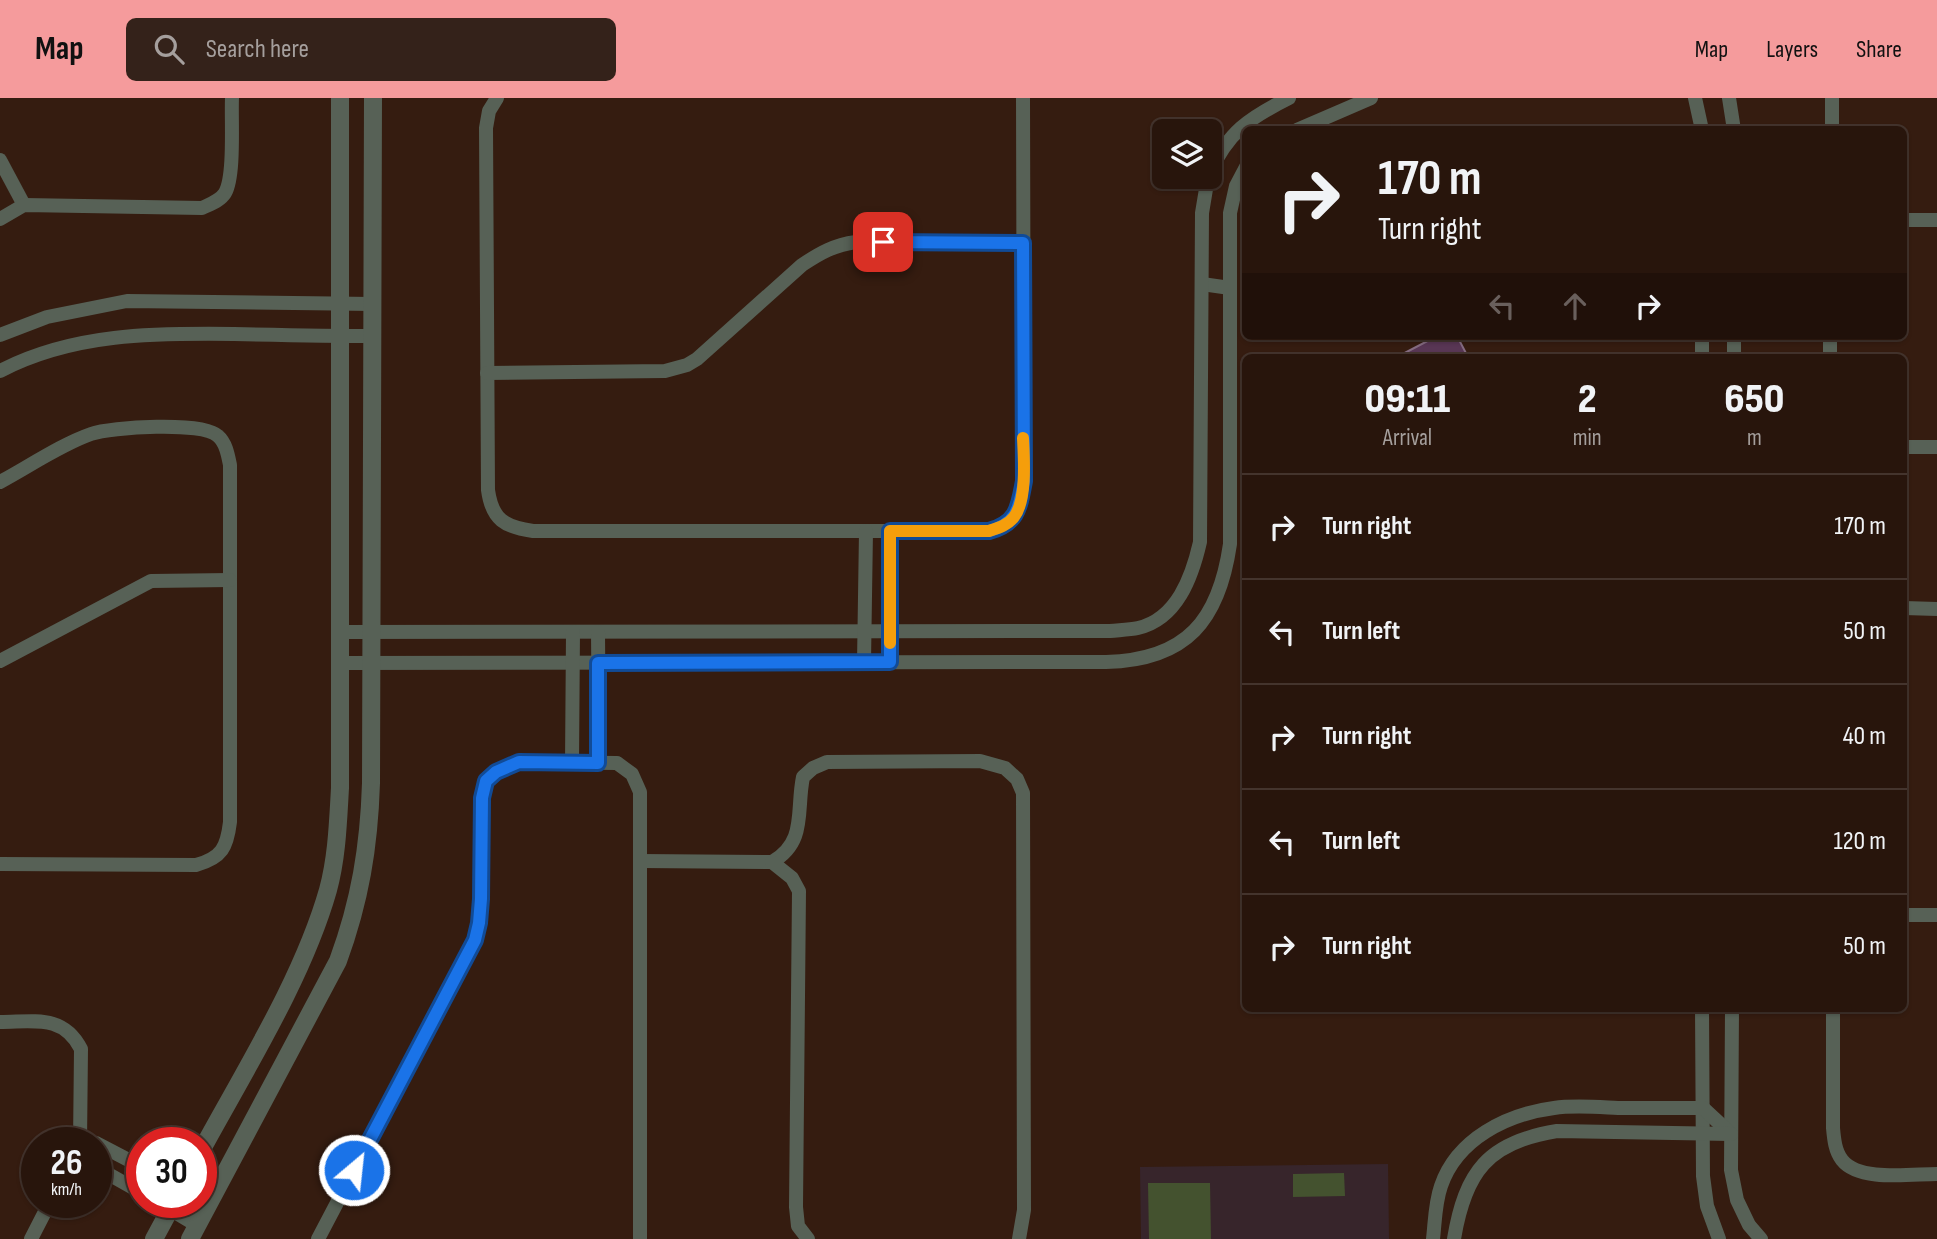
<!DOCTYPE html>
<style>
body{margin:0;font-family:"Sofia Sans Condensed",sans-serif;background:#34221a;color:#f1f3f6;height:100vh;display:flex;flex-direction:column;font-size:26px;white-space:nowrap}
*{box-sizing:border-box;margin:0}
p{font-size:23px;color:#a59f9d}
.icon{flex:none;width:38px;height:38px;fill:none;stroke:currentColor;stroke-width:2;stroke-linecap:round;stroke-linejoin:round}
.map{position:relative;flex:1;overflow:hidden}
.panel{position:absolute;left:1242px;top:256px;width:665px;height:658px;display:flex;flex-direction:column;background:#28150c;border-radius:10px;box-shadow:0 2px 5px #0004,0 0 0 2px #44342d}
.panel>*{flex:none}
.guide{position:absolute;left:1242px;top:28px;width:665px;height:214px;border-radius:10px;box-shadow:0 2px 5px #0004,0 0 0 2px #44342d;background:#28150c;color:#f1f3f6;overflow:hidden}
.tools{position:absolute;left:1152px;top:21px;display:grid;gap:14px}
.tools a{display:grid;place-items:center;width:70px;height:70px;border-radius:10px;background:#28150c;box-shadow:0 2px 5px #0004,0 0 0 2px #44342d;font-size:35px}
.speed{position:absolute;left:21px;top:1029px;display:flex;gap:14px;font-size:35px;font-weight:700;text-align:center}
.speed>*{display:grid;place-content:center;width:91px;height:91px;border-radius:50%;background:#28150c;box-shadow:0 2px 5px #0004,0 0 0 2px #44342d;line-height:1}
.speed small{font-size:18px;font-weight:400}
.speed .limit{border:10px solid #d22;background:#fff;color:#111}
.pin{position:absolute;display:grid;place-items:center;width:60px;height:60px;color:#fff;margin:-30px;border-radius:14px;box-shadow:0 4px 10px #0006}
.me{position:absolute;width:77px;margin:-38px;rotate:28deg;stroke-linejoin:round;filter:drop-shadow(0 0 5px #0008)}
.turn{display:flex;align-items:center;gap:24px;height:147px;padding:0 21px;font-size:32px}
.turn .icon{width:91px;height:91px;stroke-width:2.5}
.turn b{display:block;font-size:49px;line-height:60px}
.lanes{display:flex;align-items:center;height:66px;padding:0 21px;background:#0003;justify-content:center;gap:35px;direction:ltr}
.lanes .off{opacity:.35}
.eta{display:flex;justify-content:space-evenly;align-items:center;height:119px;text-align:center}
.eta b{font-size:42px;font-weight:800;line-height:49px}
ul{padding:0;list-style:none}
li{display:flex;align-items:center;gap:21px;height:105px;padding:0 21px;border-top:2px solid #44342d}
li div{flex:1}
li b{display:block;font-size:26px}
li em{font-style:normal}
header{display:flex;align-items:center;gap:42px;box-sizing:border-box;height:98px;padding:0 35px;background:#f59b9c;color:#111}
header strong{font-size:33px}
nav{display:flex;gap:38px;margin-inline-start:auto;font-size:24px}
.search{width:490px;height:63px;background:#34221a;display:flex;align-items:center;gap:18px;box-sizing:border-box;padding:0 24px;border-radius:10px;color:#a59f9d;font-size:26px}
.map>svg:first-child{display:block}
</style>
<header>
<strong>Map</strong>
<div class="search"><svg class="icon" aria-label="search" viewBox="0 0 24 24"><circle cx="10" cy="10" r="6"/><path d="M15 15l6 6"/></svg>Search here</div>
<nav><a>Map</a><a>Layers</a><a>Share</a></nav>
</header>
<div class="map">
<svg width="1937" height="1141" viewBox="0 0 1937 1141">
<rect width="100%" height="100%" fill="#351c10"/>
<path fill="#37252b" d="M1388,1066L1389,1141H1141L1140,1069Z"/>
<g fill="#44522f">
<path d="M1344,1075L1345,1098L1293,1099V1076Z"/>
<path d="M1148,1085H1210L1211,1141H1149Z"/>
</g>
<path fill="#583654" stroke="#846b80" stroke-width="2" d="M1437,238H1457L1468,259H1397Z"/>
<g fill="none" stroke-linecap="round" stroke-linejoin="round">
<g stroke="#576156" stroke-width="14">
<path d="M497,0L489,13L486,30L488,392C492,422 505,429 533,433H989C1018,425 1019,410 1024,383L1023,0"/>
<path d="M1695,0L1702,32"/>
<path d="M1729,0L1734,32"/>
<path d="M1297,32L1371,0"/>
<path d="M1832,32V0"/>
<path d="M0,62L24,107"/>
<path d="M1209,76C1228,34 1249,20 1289,0"/>
<path d="M0,121L24,107L202,110C210,106 220,103 225,95C235,78 231,21 232,0"/>
<path d="M1904,122H1937"/>
<path d="M1202,186L1230,190"/>
<path d="M0,237L47,219L127,203L373,206"/>
<path d="M1702,259V238"/>
<path d="M1734,259V238"/>
<path d="M1830,259V238"/>
<path d="M0,273C73,235 154,235 234,236C280,237 326,238 373,238"/>
<path d="M487,275L665,273L687,267L697,261L802,167C820,155 834,147 856,144L1023,145"/>
<path d="M1904,349H1937"/>
<path d="M0,384C28,369 62,346 91,336C111,329 203,323 218,338C226,345 228,357 230,367V724C227,749 222,760 196,767L0,766"/>
<path d="M890,433V564"/>
<path d="M1904,510L1937,511"/>
<path d="M340,534L1110,533C1119,532 1129,532 1138,530C1177,521 1192,479 1200,444L1202,115L1208,79"/>
<path d="M598,534L599,665"/>
<path d="M0,563L151,483L230,482"/>
<path d="M864,564L866,433"/>
<path d="M340,565L1106,564C1187,562 1219,522 1230,446V115L1236,88L1246,69"/>
<path d="M572,665L573,534"/>
<path d="M640,763L772,764C807,744 796,713 803,679L813,670L827,664L980,663L1005,670L1017,681L1023,695L1024,1112L1019,1141"/>
<path d="M772,764L792,780L799,793L796,1109L798,1128L808,1141"/>
<path d="M1904,817H1937"/>
<path d="M1702,910L1703,1078L1707,1108L1719,1141"/>
<path d="M1732,910L1731,1072L1737,1102L1749,1127L1761,1141"/>
<path d="M1833,910V1030C1834,1041 1835,1053 1842,1062C1859,1084 1911,1076 1937,1076"/>
<path d="M0,924C34,924 63,916 81,951L80,1045"/>
<path d="M96,1045L142,1069"/>
<path d="M96,1069L142,1095"/>
<path d="M158,1104L198,1128"/>
<path d="M31,1141L50,1104"/>
<path d="M318,1141L475,842L479,826L481,801L482,700L487,683L496,674L519,664L617,665L632,676L640,694V1141"/>
<path d="M1433,1141C1435,1124 1435,1105 1441,1088C1457,1041 1507,1016 1554,1010C1574,1007 1597,1009 1618,1010C1646,1010 1675,1010 1703,1010L1731,1036"/>
<path d="M1454,1141C1465,1074 1488,1044 1557,1033L1731,1036"/>
</g>
<g stroke="#576156" stroke-width="18">
<path d="M201,1053C245,972 303,880 328,792C337,759 338,724 340,690V0"/>
<path d="M154,1141L174,1104"/>
<path d="M190,1141L338,863C360,803 369,749 371,685L373,0"/>
</g>
</g>
<g fill="none" stroke-linecap="round" stroke-linejoin="round">
<defs>
<path id="route" d="M354,1072L475,842L479,825L481,801L482,700L486,683L496,674L519,664L598,665V565L890,564V433H989C1018,425 1019,409 1024,383L1023,145L883,144"/>
</defs>
<use href="#route" stroke="#114b97" stroke-width="18"/>
<use href="#route" stroke="#1a73e8" stroke-width="12"/>
<path stroke="#f59e0b" stroke-width="12" d="M890,545V433H989C998,430 1008,427 1014,419C1027,402 1024,361 1023,340"/>
</g>
</svg>
<div class="tools">
<a><svg class="icon" aria-label="layers" viewBox="0 0 24 24"><path d="M12 4l9 5-9 5-9-5zM3 14l9 5 9-5"/></svg></a>
</div>
<div class="speed"><div>26<small>km/h</small></div><div class="limit">30</div></div>
<div class="pin" style="left:883px;top:144px;background:#d93025"><svg class="icon" aria-label="arrive" viewBox="0 0 24 24"><path d="M6 21V4h12l-3 4 3 4H6"/></svg></div>
<svg class="me" style="left:354px;top:1072px" viewBox="-20 -20 40 40"><circle r="17" fill="#1a73e8" stroke="#fff" stroke-width="3"/><path d="M0-11L8 9 0 5-8 9z" fill="#fff"/></svg>
<div class="guide">
<div class="turn"><svg class="icon" aria-label="right" viewBox="0 0 24 24"><path d="M7 20v-9h11M14 6l5 5-5 5"/></svg><div><b>170 m</b>Turn right</div></div>
<div class="lanes"><svg class="icon off" aria-label="left" viewBox="0 0 24 24"><path d="M17 20v-9H6M10 6l-5 5 5 5"/></svg><svg class="icon off" aria-label="ahead" viewBox="0 0 24 24"><path d="M12 20V5M6 11l6-6 6 6"/></svg><svg class="icon" aria-label="right" viewBox="0 0 24 24"><path d="M7 20v-9h11M14 6l5 5-5 5"/></svg></div>
</div>
<section class="panel">
<div class="eta">
<div><b>09:11</b><p>Arrival</p></div>
<div><b>2</b><p>min</p></div>
<div><b>650</b><p>m</p></div>
</div>
<ul>
<li><svg class="icon" aria-label="right" viewBox="0 0 24 24"><path d="M7 20v-9h11M14 6l5 5-5 5"/></svg><div><b>Turn right</b></div><em>170 m</em></li>
<li><svg class="icon" aria-label="left" viewBox="0 0 24 24"><path d="M17 20v-9H6M10 6l-5 5 5 5"/></svg><div><b>Turn left</b></div><em>50 m</em></li>
<li><svg class="icon" aria-label="right" viewBox="0 0 24 24"><path d="M7 20v-9h11M14 6l5 5-5 5"/></svg><div><b>Turn right</b></div><em>40 m</em></li>
<li><svg class="icon" aria-label="left" viewBox="0 0 24 24"><path d="M17 20v-9H6M10 6l-5 5 5 5"/></svg><div><b>Turn left</b></div><em>120 m</em></li>
<li><svg class="icon" aria-label="right" viewBox="0 0 24 24"><path d="M7 20v-9h11M14 6l5 5-5 5"/></svg><div><b>Turn right</b></div><em>50 m</em></li>
</ul>
</section>
</div>
